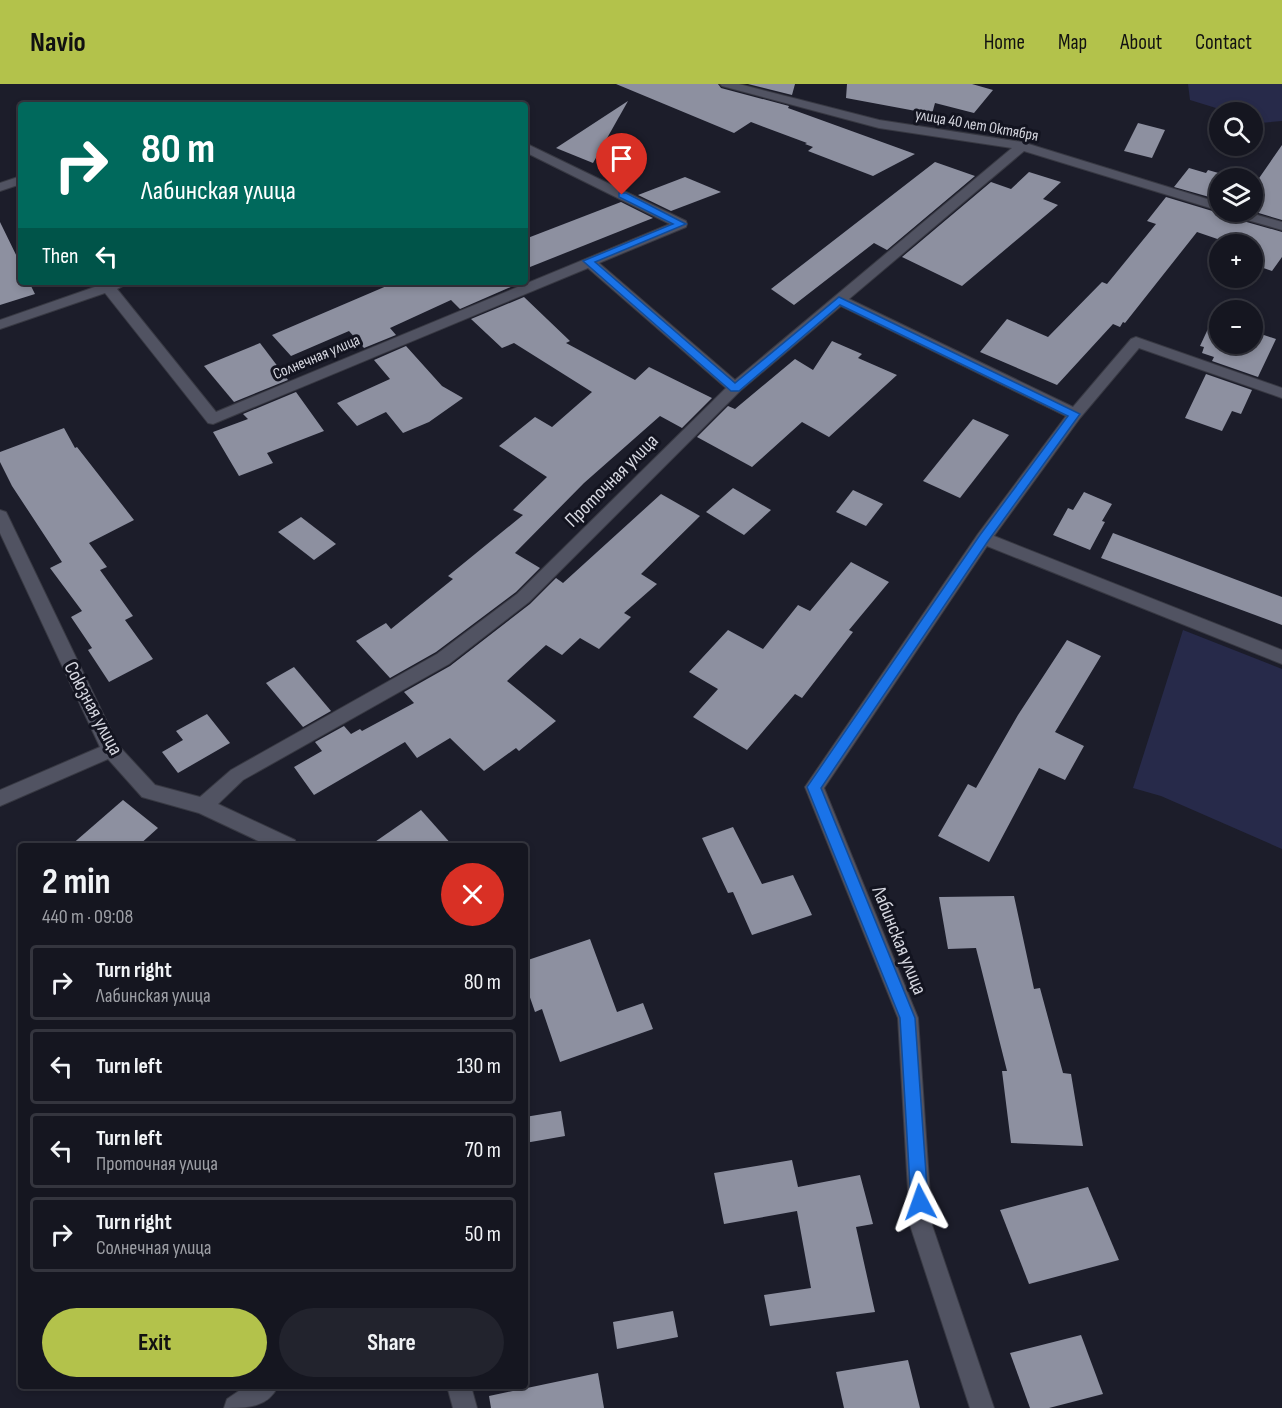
<!DOCTYPE html>
<meta charset="utf-8">
<style>
body{margin:0;font-family:"Sofia Sans Condensed",sans-serif;background:#22232d;color:#f1f3f6;height:100vh;display:flex;flex-direction:column;font-size:22px;white-space:nowrap}
*{box-sizing:border-box;margin:0}
p{font-size:20px;color:#9d9fa5}
.icon{flex:none;width:33px;height:33px;fill:none;stroke:currentColor;stroke-width:2;stroke-linecap:round;stroke-linejoin:round}
.map{position:relative;flex:1;overflow:hidden}
.sheet{position:absolute;left:18px;top:759px;width:510px;height:546px;display:flex;flex-direction:column;background:#151620;border-radius:6px;box-shadow:0 3px 9px #0003,0 0 0 2px #34353e}
.sheet>*{flex:none}
.guide{position:absolute;left:18px;top:18px;width:510px;height:183px;border-radius:6px;box-shadow:0 3px 9px #0003,0 0 0 2px #34353e;background:#00695c;color:#fff;overflow:hidden}
.buttons{position:absolute;left:1209px;top:18px;display:grid;gap:12px}
.buttons a{display:grid;place-items:center;width:54px;height:54px;border-radius:50%;background:#151620;box-shadow:0 3px 9px #0003,0 0 0 2px #34353e;font-size:30px}
.pin{position:absolute;display:grid;place-items:center;width:51px;height:51px;color:#fff;margin:-62px -26px;border-radius:50% 50% 50% 0;rotate:-45deg;box-shadow:0 0 6px #0007}
.pin .icon{rotate:45deg}
.me{position:absolute;width:66px;margin:-33px;rotate:356deg;stroke-linejoin:round;filter:drop-shadow(0 0 4px #0008)}
.turn{display:flex;align-items:center;gap:21px;height:126px;padding:0 24px;font-size:27px}
.turn .icon{width:78px;height:78px;stroke-width:2.5}
.turn b{display:block;font-size:42px;line-height:51px}
.then{display:flex;align-items:center;height:57px;padding:0 24px;background:#0003;gap:12px;font-size:22px}
.round{display:grid;place-items:center;flex:none;width:63px;height:63px;border-radius:32px;background:#22232d}
.head{display:flex;align-items:center;justify-content:space-between;height:102px;padding:0 24px}
h1{font-size:36px;font-weight:700;line-height:45px}
.button{display:flex;gap:12px;margin-top:auto;padding:12px 24px}
.button a{flex:1;height:69px;border-radius:36px;background:#b3c24b;color:#111;font-size:24px;font-weight:700;line-height:69px;text-align:center}
.button a+a{background:#22232d;color:#f1f3f6}
ul{padding:0;list-style:none}
li{display:flex;align-items:center;gap:18px;height:75px;margin:0 12px 9px;padding:0 12px;border:3px solid #34353e;border-radius:6px}
li div{flex:1}
li b{display:block;font-size:22px}
li em{font-style:normal}
header{display:flex;align-items:center;gap:36px;box-sizing:border-box;height:84px;padding:0 30px;background:#b3c24b;color:#111}
header strong{font-size:28px}
nav{display:flex;gap:33px;margin-inline-start:auto;font-size:21px}
.map>svg:first-child{display:block}
</style>
<header>
<strong>Navio</strong>
<nav><a>Home</a><a>Map</a><a>About</a><a>Contact</a></nav>
</header>
<div class="map">
<svg width="1282" height="1324" viewBox="0 0 1282 1324">
<rect width="100%" height="100%" fill="#1c1d2a"/>
<g fill="#272a4a">
<path d="M1188,0H1282V37L1260,39L1253,36L1252,28H1229L1190,16Z"/>
<path d="M1183,546L1282,585V765L1161,712L1133,704Z"/>
</g>
<g fill="#8d90a0">
<path d="M616,0H718L721,4L789,22L788,24L915,70L873,92L808,67L813,63L805,60L807,59L751,38L734,49Z"/>
<path d="M748,0H795L792,11Z"/>
<path d="M847,0H972L993,6L974,29L935,19L932,30L846,14Z"/>
<path d="M628,17L593,79L556,64Z"/>
<path d="M1138,39L1165,46L1152,74L1124,67Z"/>
<path d="M1282,61V136L1252,127V100H1255Z"/>
<path d="M935,78L975,92L887,166L874,159L794,221L771,205Z"/>
<path d="M1189,84L1206,89L1208,86L1236,94H1220V116L1174,103Z"/>
<path d="M1029,88L1061,98L1043,115L1058,121L962,202L902,173L991,98L1011,105Z"/>
<path d="M685,93L721,108L671,127L638,111Z"/>
<path d="M1166,113L1219,129L1227,128L1229,133L1282,148V173L1272,187L1252,180V160H1232L1197,148L1125,239L1123,238L1120,243L1113,240L1057,301L980,268L1007,235L1048,253L1102,198L1107,200L1156,140L1147,137Z"/>
<path d="M621,118L653,134L525,185V155Z"/>
<path d="M0,138L21,181V198H29L35,210L0,221Z"/>
<path d="M396,198H509L513,202L460,225L451,216L390,244L396,251L364,264L349,247L291,272L272,251Z"/>
<path d="M524,213L570,257L566,259L635,296L649,283L712,314L682,344L660,332L584,399L515,469L540,484L516,508L436,568L390,594L356,557L386,539L391,545L453,495L448,492L523,431L513,426L547,393L499,362L535,333L552,343L592,308L514,259L502,264L471,235Z"/>
<path d="M1213,234L1220,236V260H1252V247L1276,255L1258,293L1212,277L1214,273L1202,269L1204,263L1200,262Z"/>
<path d="M832,257L862,270L858,274L897,291L829,353L802,338L752,383L697,353L728,322L735,325L795,275L813,286Z"/>
<path d="M260,259L288,296L234,318L204,282Z"/>
<path d="M406,262L442,302L463,314L429,338L403,349L386,328L357,342L337,319L390,295L374,276Z"/>
<path d="M1206,290L1252,306L1241,330L1232,327L1222,347L1185,334Z"/>
<path d="M296,308L324,347L267,369L273,379L239,392L213,348L248,335L243,330Z"/>
<path d="M973,335L1009,351L960,414L923,397Z"/>
<path d="M64,344L75,364L77,363L134,436L89,459L107,483L100,486L133,532L125,536L153,575L109,598L88,566L92,564L71,533L82,527L50,484L62,478L12,402L0,378V368Z"/>
<path d="M733,404L771,426L744,451L706,428Z"/>
<path d="M853,406L883,420L866,442L836,428Z"/>
<path d="M1084,408L1112,420L1102,437L1105,438L1090,466L1053,451L1068,424L1073,426Z"/>
<path d="M661,410L700,432L641,490L657,500L624,529L631,533L599,565L580,554L562,571L546,561L507,597L556,637L519,667L516,664L484,687L450,654L417,674L405,658L314,711L294,683L322,667L315,658L344,642L351,650L360,645L362,647L414,619L404,608L450,582L530,520L556,494L563,499Z"/>
<path d="M301,433L336,460L314,476L278,448Z"/>
<path d="M1113,449L1282,513V541L1101,474Z"/>
<path d="M851,478L889,498L849,546L853,548L802,614L795,610L747,666L693,633L718,605L689,588L728,546L763,565L798,521L810,527Z"/>
<path d="M1067,556L1101,572L1055,648L1084,662L1065,696L1039,684L989,778L938,752L968,700L976,704L1018,631Z"/>
<path d="M294,583L331,627L303,643L266,599Z"/>
<path d="M207,630L230,659L178,689L162,668L183,656L176,647Z"/>
<path d="M123,716L158,744L138,762H70Z"/>
<path d="M421,726L453,762H369Z"/>
<path d="M733,743L762,800L793,791L812,831L752,851L733,808L728,809L702,754Z"/>
<path d="M1014,812L1034,905L1040,904L1063,989L1071,990L1083,1062L1011,1059L1002,987H1007L976,864L948,865L939,813Z"/>
<path d="M590,855L617,928L643,919L653,945L560,978L542,925L535,928L525,899V877Z"/>
<path d="M561,1027L565,1052L525,1059V1033Z"/>
<path d="M792,1076L798,1103L860,1091L873,1140L856,1143L875,1228L770,1242L764,1211L811,1204L797,1127L724,1140L714,1089Z"/>
<path d="M1088,1103L1119,1176L1029,1200L1000,1126Z"/>
<path d="M673,1227L678,1253L617,1265L613,1238Z"/>
<path d="M1081,1251L1103,1310L1049,1324H1030L1010,1269Z"/>
<path d="M908,1276L920,1324H844L836,1288Z"/>
<path d="M598,1289L604,1324H491L489,1312Z"/>
</g>
<g fill="none" stroke-linecap="round" stroke-linejoin="round">
<defs>
<g id="minor">
<path d="M720,0H739L879,36L1022,58L1220,119V127L1024,67L849,215L1073,323L1131,255L1136,253L1282,304V314L1139,264L1080,334L994,452L1282,566V580L987,462L824,704L918,934L932,1141L994,1324H970L910,1141L898,934L805,703L978,450L1066,332L841,222L740,307L529,518L449,580L243,696L218,720L295,756L297,762H269L199,729L142,713L108,675L0,722V706L100,663L0,449V426L6,428L8,432L118,661L155,701L200,713L231,686L437,570L517,510L726,304L588,184L213,340L208,339L105,209L0,245V236L109,198H130L117,205L216,328L670,140L525,68V59L686,137L687,140L686,143L599,179L735,296L1012,64L879,44L722,2Z"/>
<path d="M21,92V100L0,107V99Z"/>
<path d="M1229,128H1247L1282,138V146L1230,131Z"/>
<path d="M246,1302H278C268,1324 246,1324 224,1324L227,1315Z"/>
<path d="M447,1302H471L477,1324H453Z"/>
</g>
</defs>
<use href="#minor" stroke="#383943" stroke-width="2"/>
<use href="#minor" fill="#515362" fill-rule="evenodd"/>
</g>
<path fill="#1a73e8" stroke="#114b97" stroke-width="1.5" d="M619,109H626L686,140L595,178L735,299L839,213L1080,330L988,457L821,704L915,934L928,1118L926,1124L920,1126L913,1124L911,1118L900,934L807,703L980,451L1068,332L840,221L739,307H731L583,177L673,140L619,113Z"/>
<g text-anchor="middle" stroke-width="6" stroke-linejoin="round" paint-order="stroke">
<g font-size="16" fill="#d5d6df" stroke="#131420">
<text transform="translate(977 40) rotate(10)" y="6">улица 40 лет Октября</text>
<text transform="translate(316 272) rotate(-23)" y="6">Солнечная улица</text>
</g>
<g font-size="20" fill="#d5d6df" stroke="#131420">
<text transform="translate(611 396) rotate(-45)" y="7">Проточная улица</text>
<text transform="translate(94 624) rotate(62)" y="7">Союзная улица</text>
<text transform="translate(900 856) rotate(68)" y="7">Лабинская улица</text>
</g>
</g>
</svg>
<div class="buttons">
<a><svg class="icon" aria-label="search" viewBox="0 0 24 24"><circle cx="10" cy="10" r="6"/><path d="M15 15l6 6"/></svg></a>
<a><svg class="icon" aria-label="layers" viewBox="0 0 24 24"><path d="M12 4l9 5-9 5-9-5zM3 14l9 5 9-5"/></svg></a>
<a>+</a>
<a>−</a>
</div>
<div class="pin" style="left:622px;top:111px;background:#d93025"><svg class="icon" aria-label="arrive" viewBox="0 0 24 24"><path d="M6 21V4h12l-3 4 3 4H6"/></svg></div>
<svg class="me" style="left:920px;top:1118px" viewBox="-20 -20 40 40"><path d="M0-17L14 15 0 8-14 15z" fill="#1a73e8" stroke="#fff" stroke-width="4"/></svg>
<div class="guide">
<div class="turn"><svg class="icon" aria-label="right" viewBox="0 0 24 24"><path d="M7 20v-9h11M14 6l5 5-5 5"/></svg><div><b>80 m</b>Лабинская улица</div></div>
<div class="then">Then<svg class="icon" aria-label="left" viewBox="0 0 24 24"><path d="M17 20v-9H6M10 6l-5 5 5 5"/></svg></div>
</div>
<section class="sheet">
<div class="head"><div><h1>2 min</h1><p>440 m · 09:08</p></div><a class="round" style="background:#d93025;color:#fff"><svg class="icon" aria-label="close" viewBox="0 0 24 24"><path d="M6 6l12 12M18 6L6 18"/></svg></a></div>
<ul>
<li><svg class="icon" aria-label="right" viewBox="0 0 24 24"><path d="M7 20v-9h11M14 6l5 5-5 5"/></svg><div><b>Turn right</b><p>Лабинская улица</p></div><em>80 m</em></li>
<li><svg class="icon" aria-label="left" viewBox="0 0 24 24"><path d="M17 20v-9H6M10 6l-5 5 5 5"/></svg><div><b>Turn left</b></div><em>130 m</em></li>
<li><svg class="icon" aria-label="left" viewBox="0 0 24 24"><path d="M17 20v-9H6M10 6l-5 5 5 5"/></svg><div><b>Turn left</b><p>Проточная улица</p></div><em>70 m</em></li>
<li><svg class="icon" aria-label="right" viewBox="0 0 24 24"><path d="M7 20v-9h11M14 6l5 5-5 5"/></svg><div><b>Turn right</b><p>Солнечная улица</p></div><em>50 m</em></li>
</ul>
<div class="button"><a>Exit</a><a>Share</a></div>
</section>
</div>
